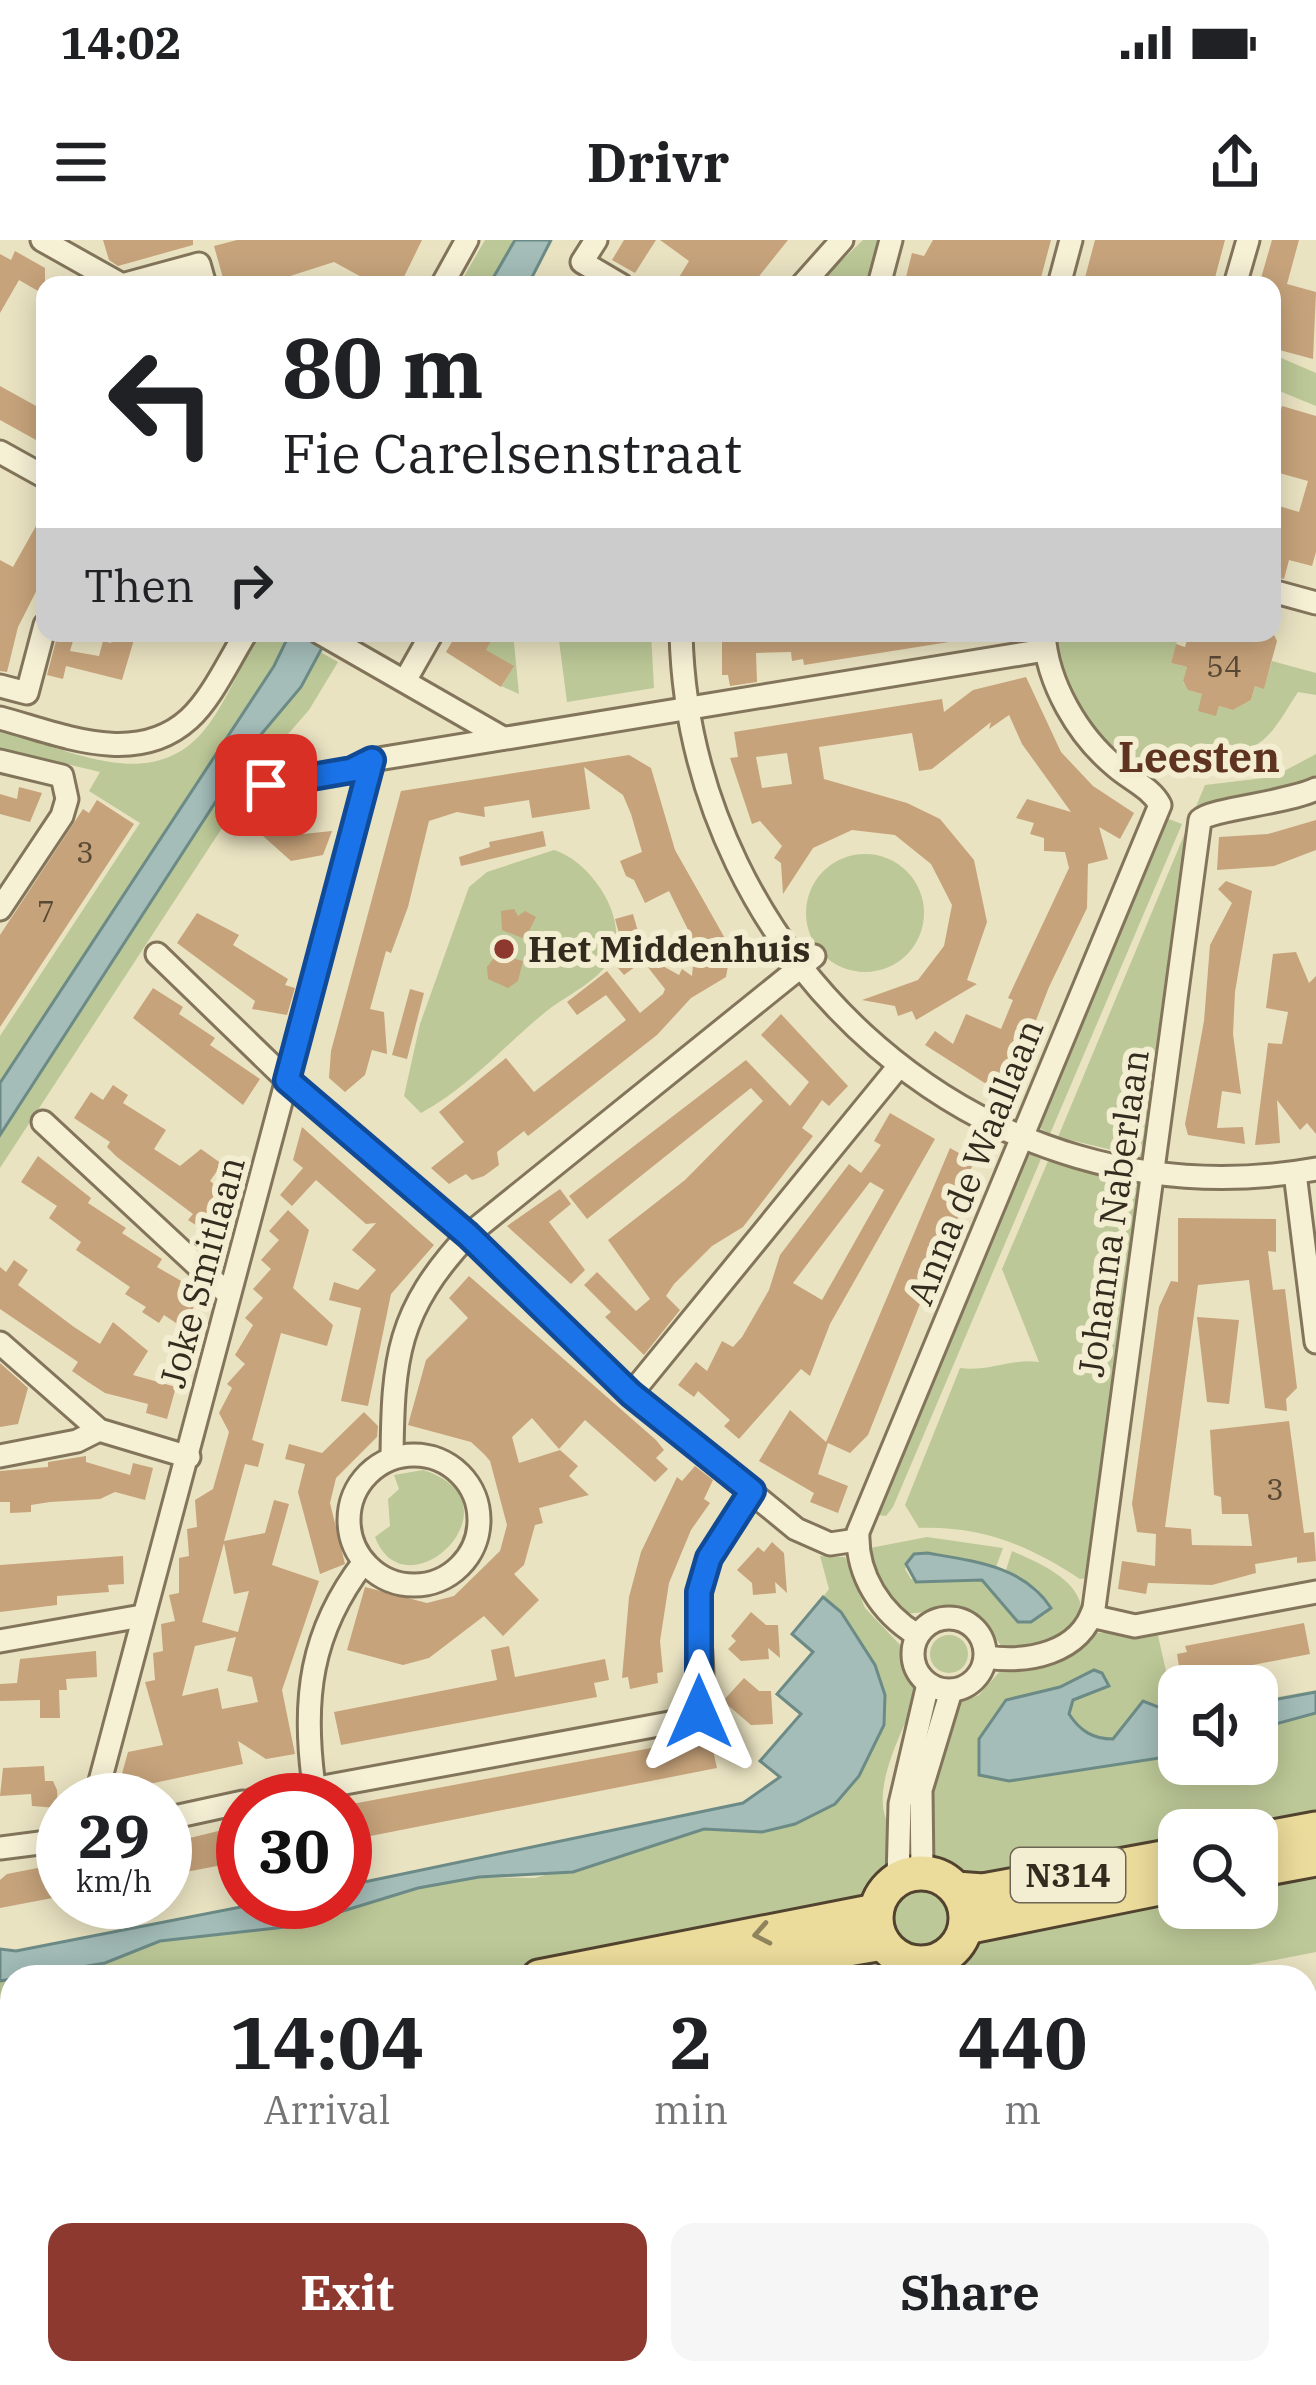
<!DOCTYPE html>
<style>
body{margin:0;font-family:"IBM Plex Serif",serif;background:#f6f6f6;color:#202124;height:100vh;display:flex;flex-direction:column;font-size:45px;white-space:nowrap}
*{box-sizing:border-box;margin:0}
p{font-size:39px;color:#757577}
.icon{flex:none;width:66px;height:66px;fill:none;stroke:currentColor;stroke-width:2;stroke-linecap:round;stroke-linejoin:round}
.map{position:relative;flex:1;overflow:hidden}
.panel{position:absolute;left:0px;top:1725px;width:1317px;height:420px;display:flex;flex-direction:column;background:#fff;border-radius:36px 36px 0 0;box-shadow:0 6px 30px #0003}
.panel>*{flex:none}
.banner{position:absolute;left:36px;top:36px;width:1245px;height:366px;border-radius:24px;box-shadow:0 6px 30px #0003;background:#fff;color:#202124;overflow:hidden}
.buttons{position:absolute;left:1158px;top:1425px;display:grid;gap:24px}
.buttons a{display:grid;place-items:center;width:120px;height:120px;border-radius:24px;background:#fff;box-shadow:0 6px 30px #0003;font-size:60px}
.speed{position:absolute;left:36px;top:1533px;display:flex;gap:24px;font-size:60px;font-weight:700;text-align:center}
.speed>*{display:grid;place-content:center;width:156px;height:156px;border-radius:50%;background:#fff;box-shadow:0 6px 30px #0003;line-height:1}
.speed small{font-size:30px;font-weight:400}
.speed .limit{border:18px solid #d22;background:#fff;color:#111}
.pin{position:absolute;display:grid;place-items:center;width:102px;height:102px;color:#fff;margin:-51px;border-radius:24px;box-shadow:0 6px 18px #0006}
.me{position:absolute;width:132px;margin:-66px;rotate:0deg;stroke-linejoin:round;filter:drop-shadow(0 0 9px #0008)}
.turn{display:flex;align-items:center;gap:42px;height:252px;padding:0 48px;font-size:54px}
.turn .icon{width:156px;height:156px;stroke-width:2.5}
.turn b{display:block;font-size:84px;line-height:102px}
.then{display:flex;align-items:center;height:114px;padding:0 48px;background:#0003;gap:24px;font-size:45px}
.eta{display:flex;justify-content:space-evenly;align-items:center;height:204px;text-align:center}
.eta b{font-size:72px;font-weight:800;line-height:84px}
.primary-button{display:flex;gap:24px;margin-top:auto;padding:24px 48px}
.primary-button a{flex:1;height:138px;border-radius:24px;background:#8e392f;color:#fff;font-size:48px;font-weight:800;line-height:138px;text-align:center}
.primary-button a+a{background:#f6f6f6;color:#202124}
.status{display:flex;justify-content:space-between;align-items:center;height:84px;padding:0 60px;background:#fff;direction:ltr}
.status svg{height:33px;fill:currentColor}
header{display:flex;justify-content:space-between;align-items:center;height:156px;padding:0 48px;background:#fff;font-size:54px;font-weight:800}
.map>svg:first-child{display:block}
</style>
<div class="status"><b>14:02</b><svg viewBox="0 0 49 12"><path d="M0 12V9h3v3zM5 12V6h3v6zM10 12V3h3v9zM15 12V0h3v12zM26 1h20v11H26zM47 4h2v5h-2z"/></svg></div>
<header><svg class="icon" aria-label="menu" viewBox="0 0 24 24"><path d="M4 6h16M4 12h16M4 18h16"/></svg>Drivr<svg class="icon" aria-label="share" viewBox="0 0 24 24"><path d="M12 15V3M7 8l5-5 5 5M5 13v7h14v-7"/></svg></header>
<div class="map">
<svg width="1316" height="2145" viewBox="0 0 1316 2145">
<rect width="100%" height="100%" fill="#eae3c2"/>
<g fill="#bcc897">
<path d="M485,0H515L489,45H459Z"/>
<path d="M863,0H882L869,45H816Z"/>
<path d="M1272,114L1316,133V166L1272,148Z"/>
<path d="M260,393L290,394L274,426L0,843V796L140,583L89,551L100,532L0,508V491C69,508 155,559 209,484C229,456 242,422 260,393Z"/>
<path d="M495,393H513L519,454L468,431L502,446L513,426L481,411Z"/>
<path d="M558,393H651L654,448L567,462Z"/>
<path d="M1049,393L1179,394L1171,423L1187,427L1183,442L1189,450L1202,454L1216,475L1219,466L1233,470L1251,460L1255,446L1264,448L1272,421L1316,433V455L1298,452C1274,489 1263,519 1208,512C1190,510 1178,505 1160,512L1151,545C1090,502 1073,461 1049,393Z"/>
<path d="M320,412L338,422L309,470L269,516L0,928V895L253,504L301,447Z"/>
<path d="M1316,514V542L1243,563H1208L1195,578L1145,918L1058,897L1205,545L1273,537Z"/>
<path d="M1166,578L1182,584L1050,894L1035,885Z"/>
<path d="M554,610C590,621 628,676 613,714C602,741 564,756 543,774C501,809 470,846 421,873L404,856L420,784L469,647L487,632Z"/>
<circle cx="865" cy="673" r="59"/>
<path d="M1026,913L1041,919L893,1267L886,1276L878,1275Z"/>
<path d="M1048,921L1141,944L1087,1338L1080,1339C1028,1305 982,1286 919,1288L905,1265L960,1128C988,1132 1011,1118 1039,1122L1002,1029Z"/>
<path d="M423,1230C526,1262 406,1378 375,1297L390,1286L388,1259L399,1249L394,1235Z"/>
<path d="M927,1297L1003,1308L996,1327L914,1314L905,1329L911,1339L982,1340L1018,1382L1046,1374L1038,1349L1006,1330L1012,1311C1039,1323 1082,1340 1082,1374L1051,1401L1003,1408L978,1376L964,1369L903,1374L878,1342L870,1308Z"/>
<path d="M820,1316L845,1317L865,1368L902,1407V1429L918,1454C904,1489 864,1558 893,1590C888,1646 882,1654 830,1675L504,1737H24L105,1723L160,1701L294,1685L418,1648L479,1637L535,1638L704,1589L762,1592L859,1536L884,1484L885,1455L875,1425L841,1372L823,1357L829,1349Z"/>
<path d="M1157,1391L1168,1440L1179,1457V1524H1257V1461L1316,1450V1581L1257,1590H1179V1606L964,1642L933,1620L926,1568L951,1466L979,1455L1001,1430L1054,1421L1095,1393Z"/>
<circle cx="949" cy="1414" r="19"/>
<path d="M1316,1627V1712L1187,1737H953L952,1728L975,1690L1179,1653V1668H1257V1638Z"/>
<circle cx="920" cy="1677" r="28"/>
<path d="M876,1710L910,1737H739Z"/>
<path d="M12,1739V1832L0,1834V1741Z"/>
<path d="M12,1873V2028L0,1997V1875Z"/>
<path d="M53,2133H978L974,2145H57Z"/>
</g>
<g fill="#a4bdb9" stroke="#6c8b87" stroke-width="3">
<path d="M515,0H551L528,45H489Z"/>
<path d="M290,393H330L301,447L253,504L0,895V843L274,426Z"/>
<path d="M927,1313C974,1321 1024,1326 1051,1368L1031,1382H1018L982,1340L916,1342L906,1324L914,1314Z"/>
<path d="M823,1357L841,1372L875,1425L885,1455L884,1485L859,1536L835,1564L795,1584L762,1592L704,1589L573,1632L479,1637L418,1648L294,1686L160,1701L105,1723L0,1741V1709L16,1711L266,1662H345V1646L743,1563L780,1537L760,1521L801,1474L777,1454L813,1412L792,1394Z"/>
<path d="M1094,1430L1102,1433L1109,1446L1073,1460L1069,1474C1080,1491 1093,1499 1113,1499L1143,1461L1179,1475V1515L1009,1541L979,1535V1499L1006,1460L1060,1447Z"/>
<path d="M1316,1452V1473L1257,1489V1463Z"/>
</g>
<g fill="#c6a37b" fill-rule="evenodd">
<path d="M103,0H193V5L118,26L109,20Z"/>
<path d="M237,0H422L400,45H365L367,40L334,22L262,45H225L214,6Z"/>
<path d="M624,0H656L635,33L612,20Z"/>
<path d="M660,0H788L752,45H687L678,39L689,21Z"/>
<path d="M933,0H1051L1039,45H904L912,13L924,16Z"/>
<path d="M1095,0H1225L1213,45H1083Z"/>
<path d="M1272,0H1299L1287,44L1316,52L1313,119L1272,108V45H1259Z"/>
<path d="M15,11L45,28V55L19,40L0,73V14L11,20Z"/>
<path d="M0,146L45,171V205L0,180Z"/>
<path d="M1282,166L1316,176V312L1312,326L1289,320L1284,339L1272,336V264L1299,272L1308,241L1272,231V201Z"/>
<path d="M45,270V323L39,333L44,336L18,387L7,432L0,431V320L13,327Z"/>
<path d="M114,393H136L122,440L66,426L63,439L47,435L57,397L73,401L70,411L99,416L103,401L111,403Z"/>
<path d="M457,393H495L486,410L514,426L501,447L446,412Z"/>
<path d="M722,393H948L949,402L804,425L803,419L792,421L791,412L756,413L757,442L730,446L728,435H722Z"/>
<path d="M1189,393H1273L1277,401L1264,449L1255,446L1251,460L1233,470L1219,466L1216,476L1198,471L1202,454L1188,450L1183,441L1187,427L1171,423L1176,404L1185,407Z"/>
<path d="M1026,437L1061,512L1093,546L1134,573L1120,599L1099,587L1108,619L1088,624L1087,668L1049,747L1028,801L1032,802L1008,845L994,840L991,847L925,805L935,791L953,804L966,774L1001,789L1013,760L1008,758L1069,628L1065,612L1044,611V598L1030,594L1034,583L1016,578L1027,559L1071,572L1022,504L1009,475L989,489L991,482L932,529L919,531L912,493L819,507L824,539L907,563L940,579L974,620L987,682L967,740L977,744L916,780L912,771L898,776L895,766L862,760L918,740L944,706L952,665L931,624L895,595L852,590L813,608L783,654L781,623L774,618L782,606L760,581L752,584L730,518L738,517L734,492L942,459L944,472L973,450ZM787,513L792,544L762,548L756,517Z"/>
<path d="M629,515L651,528L675,610L731,709L726,737L691,758L657,795L528,896L524,891L497,912L499,925L484,936L472,940L466,934L449,944L431,928L464,902L439,872L506,818L534,852L626,780L606,755L577,775L567,762L607,731L640,773L663,754L665,749L643,721L624,735L612,721L624,711L615,679L633,674L645,716L679,735L682,729L692,736L695,704L669,651L645,663L634,640L626,636L620,621L642,612L631,574L623,555L584,527L590,569L532,578L529,560L484,567L485,577L457,572L429,581L408,667L391,713L386,711L370,769L384,772L387,814L372,810L365,835L345,852L329,838L331,811L401,551Z"/>
<path d="M19,547L42,553L30,582L0,574V554L17,559Z"/>
<path d="M97,560L134,584L0,787V695L83,569L89,573Z"/>
<path d="M280,570L299,576L297,583L306,582L303,594L332,591L323,615L291,621L263,596Z"/>
<path d="M1316,580V610L1274,626L1217,630L1219,597L1268,594Z"/>
<path d="M543,591L546,606L461,626L459,617L490,607L489,602Z"/>
<path d="M1226,641L1252,651L1235,752L1233,794L1241,854L1222,851L1217,888L1243,887L1245,904L1188,895L1185,884L1204,781L1210,705L1232,663L1218,649Z"/>
<path d="M514,669L518,676L525,671L536,677L525,699L502,690L501,671Z"/>
<path d="M197,673L239,695L233,705L288,739L285,745L295,748L287,775L252,769L255,761L177,703Z"/>
<path d="M1296,712L1309,743L1316,736V894L1307,883L1300,890L1277,860L1280,903L1255,905L1268,803L1282,804L1288,772L1266,768L1273,714Z"/>
<path d="M497,714L523,721L518,741L508,748L488,739L487,727Z"/>
<path d="M153,748L183,767L179,774L215,798L210,805L260,839L243,865L133,778Z"/>
<path d="M410,749L424,753L407,819L392,815Z"/>
<path d="M781,774L848,846L829,866L822,860L802,888L813,896L743,987L712,1006L674,1044L666,1056L680,1070L644,1115L605,1077L611,1072L584,1045L597,1032L636,1071L650,1059L608,1000L685,940L763,861L751,848L587,979L569,956L746,820L790,866L809,842L761,795Z"/>
<path d="M113,845L128,855L123,863L166,890L154,909L180,926L201,909L222,924L210,941L219,948L212,960L224,968L208,993L188,980L193,974L117,917L107,907L110,902L74,878L91,852L103,860Z"/>
<path d="M890,873L935,899L830,1084L810,1136L801,1129L739,1199L724,1186L730,1180L698,1151L694,1157L678,1145L696,1122L707,1131L722,1101L733,1107L742,1097L769,1050L780,1015L849,924L861,933L881,905L874,901ZM870,942L884,950L822,1060L793,1043Z"/>
<path d="M302,887L434,1005L391,1054L368,1166L341,1161L361,1068L329,1060L334,1042L358,1050L376,1030L352,1010L376,983L366,984L316,940L292,966L280,955L303,928L293,920Z"/>
<path d="M950,908L975,922L949,965L962,972L949,991L868,1195L850,1213L828,1203L818,1234L848,1246L838,1273L810,1262L814,1253L759,1221L790,1170L826,1202Z"/>
<path d="M38,916L91,958L88,963L126,988L122,993L162,1019L157,1027L209,1057L195,1065L182,1087L164,1075L159,1083L142,1072L146,1067L125,1054L130,1047L76,1010L81,1002L49,978L57,966L21,942Z"/>
<path d="M560,949L571,964L549,982L585,1030L571,1044L507,986Z"/>
<path d="M288,970L309,990L293,1048L333,1085L327,1106L281,1093L252,1200L264,1204L258,1227L245,1224L224,1301L265,1293L274,1260L289,1264L272,1325L319,1341L282,1450L295,1514L266,1519L238,1501L243,1524L126,1549L120,1541L128,1512L163,1505L145,1442L155,1440L153,1413L163,1411L161,1384L175,1381L169,1355L179,1353V1318L189,1316L187,1289L197,1287L195,1260L213,1249L229,1192L219,1173L232,1148L227,1144L245,1124L235,1115L253,1085L245,1078L263,1058L253,1049L271,1029L261,1020L279,1000L269,991ZM224,1303L234,1354L249,1351L238,1392L202,1382ZM236,1397L227,1431L252,1437L258,1462L222,1469L218,1448L182,1456L195,1406Z"/>
<path d="M1178,978L1276,979V1012L1268,1011L1273,1050L1285,1049L1297,1148L1286,1159L1287,1171L1265,1168L1249,1040L1198,1045L1165,1287L1191,1289L1192,1305L1252,1306L1248,1274H1222L1221,1257L1214,1255L1210,1190L1289,1181L1304,1293L1314,1292L1316,1321L1297,1323V1317L1255,1324L1256,1333L1212,1345L1148,1343L1146,1354L1118,1349L1122,1321L1155,1326L1156,1294L1137,1292L1132,1264L1159,1067L1171,1041L1178,1042Z"/>
<path d="M14,1020L28,1030L18,1045L74,1087L100,1104L113,1082L148,1111L133,1135L176,1147L167,1179L146,1173L148,1164L105,1153L88,1142L72,1131L78,1122L0,1069V1027L6,1032Z"/>
<path d="M469,1036L656,1200L664,1210L656,1218L668,1229L655,1242L585,1180L559,1209L532,1178L512,1197L519,1223L560,1210L578,1226L569,1236L589,1255L539,1268L543,1283L535,1285L524,1325L514,1334L539,1360L503,1396L484,1376L429,1418L403,1425L347,1410L365,1347L427,1363L454,1356L500,1311L507,1285L490,1221L484,1214L471,1202L408,1185L426,1120L468,1078L449,1058Z"/>
<path d="M1197,1077L1239,1080L1229,1164L1207,1162Z"/>
<path d="M0,1123L28,1148L18,1184L0,1187Z"/>
<path d="M364,1172L378,1186L377,1197L336,1238L330,1263L345,1324L320,1334L298,1252L305,1224L285,1219L289,1204L322,1213Z"/>
<path d="M86,1216V1222L130,1235L133,1223L153,1228L145,1260L115,1252L100,1259L50,1262L31,1265V1272L10,1273V1262H0V1231L48,1227V1222Z"/>
<path d="M695,1226L713,1240L704,1259L710,1263L691,1290L669,1343L660,1401L663,1432L657,1433L658,1443L630,1449L628,1437L622,1438L629,1357L641,1312L677,1237L682,1241Z"/>
<path d="M772,1302L784,1313L787,1353L775,1342L776,1353L753,1355L752,1343L737,1330L758,1307L764,1312Z"/>
<path d="M123,1316L124,1344L108,1345L109,1352L57,1356V1365L0,1372V1325Z"/>
<path d="M751,1372L766,1385H778L780,1418L768,1408L769,1419L741,1421L728,1409L736,1401L731,1396Z"/>
<path d="M1304,1383L1310,1414L1191,1437L1190,1431L1180,1433L1177,1414L1187,1412L1185,1406Z"/>
<path d="M509,1406L515,1437L605,1419L609,1440L594,1443L597,1457L341,1505L334,1472L497,1440L491,1410Z"/>
<path d="M96,1411L97,1437L66,1439L67,1450H59L60,1478H40V1460L0,1461V1444L17,1443L20,1419Z"/>
<path d="M744,1438L759,1451H771L773,1484L751,1485L723,1461Z"/>
<path d="M710,1497L717,1528L345,1601V1569L352,1564Z"/>
<path d="M44,1526L45,1541H53L57,1550L58,1568L32,1566L31,1554L0,1556L3,1528Z"/>
<path d="M235,1587L243,1589V1621L165,1636V1604Z"/>
<path d="M58,1624L63,1656L0,1668V1640L7,1634Z"/>
</g>
<g fill="none" stroke-linecap="round" stroke-linejoin="round">
<defs>
<g id="street">
<path d="M42,0L122,45L199,24L205,45"/>
<path d="M596,0L582,22L621,45"/>
<path d="M442,45L467,0"/>
<path d="M802,45L842,0"/>
<path d="M879,45L891,0"/>
<path d="M1059,45L1071,0"/>
<path d="M1235,45L1248,0"/>
<path d="M0,212L45,237"/>
<path d="M1272,351L1316,363"/>
<path d="M320,393L503,498"/>
<path d="M681,393C689,721 984,989 1316,929"/>
<path d="M406,439L432,393"/>
<path d="M0,446L27,453L45,385"/>
<path d="M0,478C60,494 135,528 189,479C212,458 229,420 246,393"/>
<path d="M0,521L62,536L67,559L62,576L0,669"/>
<path d="M266,545L352,529L372,520L1045,410"/>
<path d="M157,714L287,840L468,995L631,1154L796,1289L830,1304L857,1300"/>
<path d="M43,882L228,1054"/>
<path d="M1295,933L1316,1102"/>
<path d="M0,1103L99,1190L189,1217"/>
<path d="M631,1154L899,826"/>
<circle cx="414" cy="1280" r="65"/>
<path d="M0,1216L77,1201L99,1190"/>
<path d="M392,1218C393,1118 397,1071 468,995L814,716"/>
<path d="M1091,1376L1135,1386L1316,1352"/>
<circle cx="949" cy="1414" r="36"/>
<path d="M917,1395C881,1373 856,1335 858,1292L1160,565C1151,548 1131,540 1116,527C1078,496 1047,443 1044,393"/>
<path d="M0,1401L142,1376"/>
<path d="M986,1417C1027,1423 1080,1414 1094,1368L1200,580C1211,569 1287,563 1316,549"/>
<path d="M314,1546C302,1460 310,1392 364,1322"/>
<path d="M95,1560L372,520"/>
<path d="M253,1560L691,1479C714,1458 693,1383 699,1350C707,1313 732,1283 752,1251"/>
<path d="M165,1579L243,1562"/>
<path d="M0,1608L63,1600"/>
<path d="M922,1632L921,1550L951,1451"/>
<path d="M898,1639L900,1564L928,1444"/>
<path d="M913,1723L919,1737"/>
<path d="M944,1737L946,1716"/>
<path d="M986,2145L990,2133"/>
</g>
<g id="primary">
<path d="M1257,1600L1316,1589"/>
<path d="M1257,1630L1316,1619"/>
<circle cx="921" cy="1678" r="45"/>
<path d="M956,1649L983,1651L1179,1615"/>
<path d="M966,1687L1179,1644"/>
<path d="M539,1737L876,1671"/>
<path d="M684,1737L883,1703"/>
<path d="M0,1840L12,1838"/>
<path d="M0,1868L12,1866"/>
</g>
</defs>
<use href="#street" stroke="#83755b" stroke-width="27"/>
<use href="#primary" stroke="#51432f" stroke-width="39"/>
<use href="#street" stroke="#f6f0d5" stroke-width="21"/>
<use href="#primary" stroke="#ecdc9c" stroke-width="33"/>
</g>
<defs><path id="oneway-chevron" d="M-2-3.5L2.5 0L-2 3.5" fill="none" stroke-width="1.6" stroke-linecap="round" stroke-linejoin="round" transform="scale(3)"/></defs>
<use stroke="#90845d" href="#oneway-chevron" transform="translate(762 1694) rotate(169)"/>
<g fill="none" stroke-linecap="round" stroke-linejoin="round">
<defs>
<path id="route" d="M266,545L352,530L372,520L287,840L468,995L631,1154L752,1251L709,1318L699,1352V1472"/>
</defs>
<use href="#route" stroke="#114b97" stroke-width="30"/>
<use href="#route" stroke="#1a73e8" stroke-width="21"/>
</g>
<circle fill="#8e392f" stroke="#f3edd1" stroke-width="4.5" cx="504" cy="709" r="12"/>
<g text-anchor="middle" stroke-width="12" stroke-linejoin="round" paint-order="stroke">
<g font-size="30" fill="#584935">
<text x="1224" y="437">54</text>
<text x="85" y="623">3</text>
<text x="46" y="682">7</text>
<text x="1275" y="1260">3</text>
</g>
<rect fill="#f3edd1" stroke="#6d6554" stroke-width="3" x="1011" y="1608" width="114" height="54" rx="9"/>
<g font-size="33" font-weight="bold" fill="#342b1e">
<text x="1068" y="1647">N314</text>
</g>
<g font-size="36" font-weight="bold" fill="#342b1e" stroke="#f3edd1" text-anchor="start">
<text x="528" y="722">Het Middenhuis</text>
</g>
<g font-size="36" fill="#342b1e" stroke="#f3edd1">
<text transform="translate(975 922) rotate(-68)" y="13">Anna de Waallaan</text>
<text transform="translate(1113 973) rotate(-82)" y="13">Johanna Naberlaan</text>
<text transform="translate(202 1032) rotate(-75)" y="13">Joke Smitlaan</text>
</g>
<g font-size="42" font-weight="bold" fill="#5e3420" stroke="#f3edd1">
<text x="1199" y="532">Leesten</text>
</g>
</g>
</svg>
<div class="buttons">
<a><svg class="icon" aria-label="sound" viewBox="0 0 24 24"><path d="M4 9h4l5-4v14l-5-4H4zM17 9q2 3 0 6"/></svg></a>
<a><svg class="icon" aria-label="search" viewBox="0 0 24 24"><circle cx="10" cy="10" r="6"/><path d="M15 15l6 6"/></svg></a>
</div>
<div class="speed"><div>29<small>km/h</small></div><div class="limit">30</div></div>
<div class="pin" style="left:266px;top:545px;background:#d93025"><svg class="icon" aria-label="arrive" viewBox="0 0 24 24"><path d="M6 21V4h12l-3 4 3 4H6"/></svg></div>
<svg class="me" style="left:699px;top:1472px" viewBox="-20 -20 40 40"><path d="M0-17L14 15 0 8-14 15z" fill="#1a73e8" stroke="#fff" stroke-width="4"/></svg>
<div class="banner">
<div class="turn"><svg class="icon" aria-label="left" viewBox="0 0 24 24"><path d="M17 20v-9H6M10 6l-5 5 5 5"/></svg><div><b>80 m</b>Fie Carelsenstraat</div></div>
<div class="then">Then<svg class="icon" aria-label="right" viewBox="0 0 24 24"><path d="M7 20v-9h11M14 6l5 5-5 5"/></svg></div>
</div>
<section class="panel">
<div class="eta">
<div><b>14:04</b><p>Arrival</p></div>
<div><b>2</b><p>min</p></div>
<div><b>440</b><p>m</p></div>
</div>
<div class="primary-button"><a>Exit</a><a>Share</a></div>
</section>
</div>
